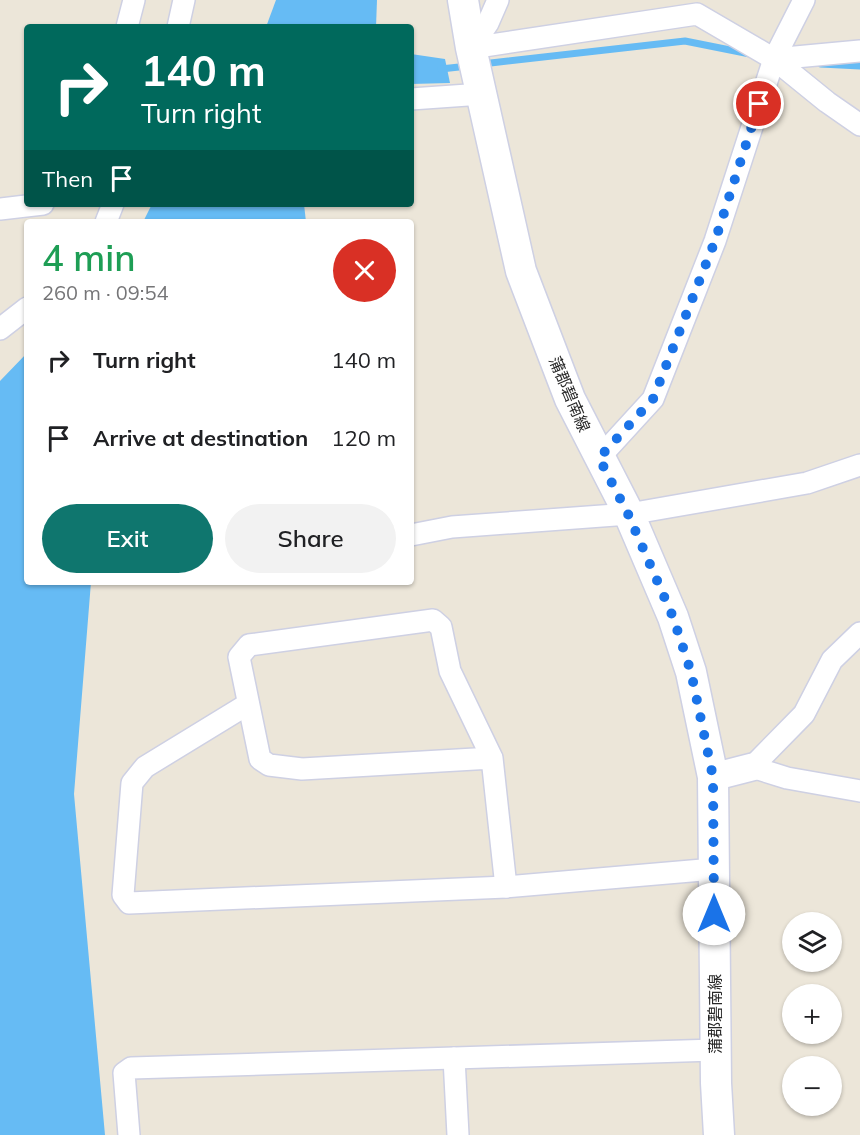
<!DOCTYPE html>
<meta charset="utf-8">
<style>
body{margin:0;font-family:Mulish,"Noto Sans JP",sans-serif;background:#f2f2f2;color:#202124;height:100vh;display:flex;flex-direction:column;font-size:22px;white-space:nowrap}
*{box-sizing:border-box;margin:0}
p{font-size:20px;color:#757577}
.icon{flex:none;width:33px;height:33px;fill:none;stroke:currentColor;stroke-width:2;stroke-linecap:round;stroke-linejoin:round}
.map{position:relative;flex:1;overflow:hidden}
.sheet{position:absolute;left:24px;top:219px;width:390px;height:366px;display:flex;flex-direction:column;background:#fff;border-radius:6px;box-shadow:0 2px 4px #0004}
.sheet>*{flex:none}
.hud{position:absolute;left:24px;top:24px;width:390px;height:183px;border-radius:6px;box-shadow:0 2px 4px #0004;background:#00695c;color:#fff;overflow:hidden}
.tools{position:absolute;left:782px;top:912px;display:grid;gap:12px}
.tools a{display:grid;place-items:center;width:60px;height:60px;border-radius:50%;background:#fff;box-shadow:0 2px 4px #0004;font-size:30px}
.pin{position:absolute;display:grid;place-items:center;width:51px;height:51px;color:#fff;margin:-26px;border:3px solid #fff;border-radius:50%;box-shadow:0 2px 6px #0007}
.me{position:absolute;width:66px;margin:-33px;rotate:0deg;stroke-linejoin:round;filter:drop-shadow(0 0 4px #0008)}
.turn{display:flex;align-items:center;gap:21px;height:126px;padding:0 18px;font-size:27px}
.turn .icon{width:78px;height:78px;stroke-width:2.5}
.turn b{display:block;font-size:42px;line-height:51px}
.then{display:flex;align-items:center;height:57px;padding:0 18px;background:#0003;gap:12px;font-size:22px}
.round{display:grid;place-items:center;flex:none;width:63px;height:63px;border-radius:32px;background:#f2f2f2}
.head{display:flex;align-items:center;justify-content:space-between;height:102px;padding:0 18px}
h1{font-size:36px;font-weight:600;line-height:45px;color:#1e9e55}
.button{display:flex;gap:12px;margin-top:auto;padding:12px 18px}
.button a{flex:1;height:69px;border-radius:36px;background:#0f766e;color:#fff;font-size:24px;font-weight:600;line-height:69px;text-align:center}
.button a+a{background:#f2f2f2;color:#202124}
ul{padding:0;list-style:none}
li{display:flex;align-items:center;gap:18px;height:78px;padding:0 18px}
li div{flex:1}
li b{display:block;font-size:22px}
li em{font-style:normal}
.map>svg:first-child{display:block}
</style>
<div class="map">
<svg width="860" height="1135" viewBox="0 0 860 1135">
<rect width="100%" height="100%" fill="#ece6d9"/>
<g fill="#66bbf4">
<path d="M276,0H377L376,27H266Z"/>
<path d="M411,54L445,59L450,83L411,84Z"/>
<path d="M152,204H304L306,222H143Z"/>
<path d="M27,353V582H91L74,794L105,1135H0V381Z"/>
</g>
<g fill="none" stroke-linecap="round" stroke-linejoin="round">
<g stroke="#66bbf4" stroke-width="7">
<path d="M482,64L685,41L750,54"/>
<path d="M821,64L860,66"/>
<path d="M441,69L468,66"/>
</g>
<defs>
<g id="minor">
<path d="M127,27L134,0"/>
<path d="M178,27L184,0"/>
<path d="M471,48L697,14L774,59L827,102L860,125"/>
<path d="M471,48L488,23L498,0"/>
<path d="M774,59L860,51"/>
<path d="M411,99L482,94"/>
<path d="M0,209L43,204"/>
<path d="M106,222L113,204"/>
<path d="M0,329L27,308"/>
<path d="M599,458L653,399L715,241L774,59L804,0"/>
<path d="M411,535L452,527L629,514L807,483L860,465"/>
<path d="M860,633L832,660L804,714L752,767L787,778L860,791"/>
<path d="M248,704L145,767L132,783L123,895L129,903L506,887L714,869"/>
<path d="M492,758L302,769L269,765L260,759L239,657L249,645L433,620L441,627L450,671L492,758L506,887"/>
<path d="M454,1058L458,1135"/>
<path d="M129,1135L124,1073L131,1068L715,1050"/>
</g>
<path id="tertiary" d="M713,777L752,767"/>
<path id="secondary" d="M463,0L471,48L521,271L570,399L629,514L673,617L691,672L713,777L716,1083L719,1135"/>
</defs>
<use href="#minor" stroke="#ced0e3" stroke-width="24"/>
<use href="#tertiary" stroke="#ced0e3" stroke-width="30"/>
<use href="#secondary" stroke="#ced0e3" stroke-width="33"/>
<use href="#minor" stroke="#fff" stroke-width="21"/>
<use href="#tertiary" stroke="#fff" stroke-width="27"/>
<use href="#secondary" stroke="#fff" stroke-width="30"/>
</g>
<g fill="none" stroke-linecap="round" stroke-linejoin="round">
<path stroke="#1a73e8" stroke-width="10" stroke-dasharray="0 18" d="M714,914L713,777L691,672L673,617L628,514L599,458L653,399L715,241L759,104"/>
</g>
<g text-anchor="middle" stroke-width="6" stroke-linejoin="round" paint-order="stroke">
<g font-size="16" fill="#282828" stroke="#fff">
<text transform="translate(570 394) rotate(67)" y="6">蒲郡碧南線</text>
<text transform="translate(715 1014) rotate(-90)" y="6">蒲郡碧南線</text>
</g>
</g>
</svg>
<div class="tools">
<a><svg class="icon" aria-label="layers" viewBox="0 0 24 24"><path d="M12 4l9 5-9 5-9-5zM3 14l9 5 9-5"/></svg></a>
<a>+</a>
<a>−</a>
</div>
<div class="pin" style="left:759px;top:104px;background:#d93025"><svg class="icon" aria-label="arrive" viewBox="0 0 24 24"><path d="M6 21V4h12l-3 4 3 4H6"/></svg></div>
<svg class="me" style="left:714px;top:914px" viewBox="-20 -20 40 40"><circle r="19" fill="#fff"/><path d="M0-13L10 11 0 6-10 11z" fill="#1a73e8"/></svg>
<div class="hud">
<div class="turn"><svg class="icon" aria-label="right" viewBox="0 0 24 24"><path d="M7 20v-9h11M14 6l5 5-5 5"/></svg><div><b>140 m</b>Turn right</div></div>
<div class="then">Then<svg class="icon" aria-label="arrive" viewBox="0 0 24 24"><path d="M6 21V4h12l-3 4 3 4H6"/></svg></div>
</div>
<section class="sheet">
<div class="head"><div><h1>4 min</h1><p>260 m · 09:54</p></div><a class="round" style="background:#d93025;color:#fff"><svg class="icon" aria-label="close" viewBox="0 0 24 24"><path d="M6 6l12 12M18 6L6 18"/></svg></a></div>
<ul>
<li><svg class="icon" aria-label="right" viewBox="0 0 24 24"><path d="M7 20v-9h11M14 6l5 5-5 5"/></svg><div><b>Turn right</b></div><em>140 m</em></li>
<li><svg class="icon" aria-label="arrive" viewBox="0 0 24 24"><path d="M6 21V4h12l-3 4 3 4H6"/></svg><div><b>Arrive at destination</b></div><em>120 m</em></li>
</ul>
<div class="button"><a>Exit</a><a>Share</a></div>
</section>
</div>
